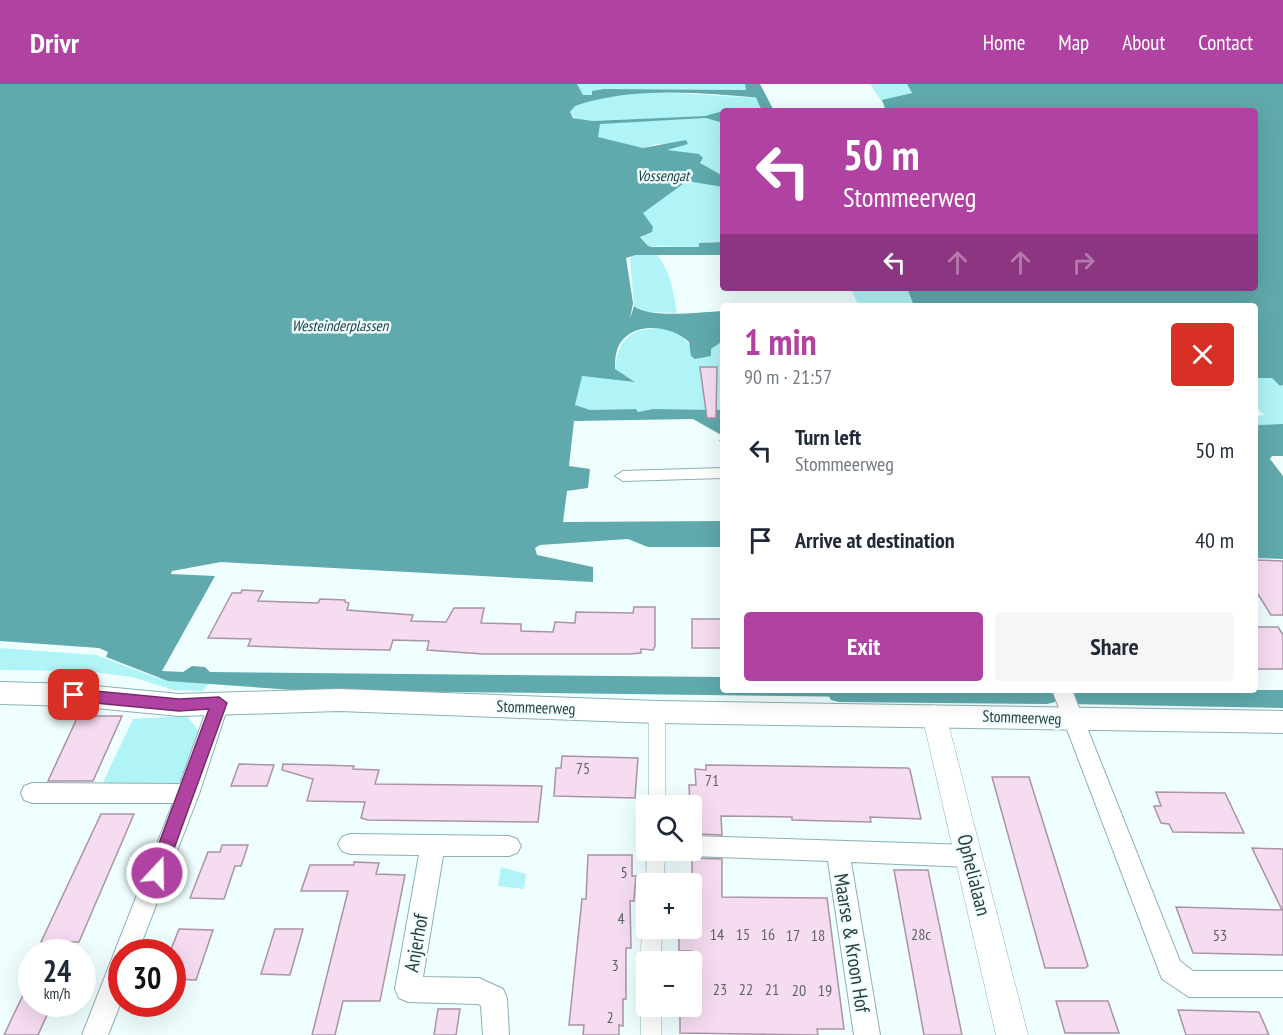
<!DOCTYPE html>
<meta charset="utf-8">
<style>
body{margin:0;font-family:"PT Sans Narrow",sans-serif;background:#f6f6f7;color:#1f2937;height:100vh;display:flex;flex-direction:column;font-size:22px;white-space:nowrap}
*{box-sizing:border-box;margin:0}
p{font-size:20px;color:#747a83}
.icon{flex:none;width:33px;height:33px;fill:none;stroke:currentColor;stroke-width:2;stroke-linecap:round;stroke-linejoin:round}
.map{position:relative;flex:1;overflow:hidden}
.panel{position:absolute;left:720px;top:219px;width:538px;height:390px;display:flex;flex-direction:column;background:#fff;border-radius:6px;box-shadow:0 6px 24px #0002}
.panel>*{flex:none}
.banner{position:absolute;left:720px;top:24px;width:538px;height:183px;border-radius:6px;box-shadow:0 6px 24px #0002;background:#b043a2;color:#fff;overflow:hidden}
.fabs{position:absolute;left:636px;top:711px;display:grid;gap:12px}
.fabs a{display:grid;place-items:center;width:66px;height:66px;border-radius:6px;background:#fff;box-shadow:0 6px 24px #0002;font-size:30px}
.speed{position:absolute;left:18px;top:855px;display:flex;gap:12px;font-size:30px;font-weight:700;text-align:center}
.speed>*{display:grid;place-content:center;width:78px;height:78px;border-radius:50%;background:#fff;box-shadow:0 6px 24px #0002;line-height:1}
.speed small{font-size:15px;font-weight:400}
.speed .limit{border:9px solid #d22;background:#fff;color:#111}
.pin{position:absolute;display:grid;place-items:center;width:51px;height:51px;color:#fff;margin:-26px;border-radius:12px;box-shadow:0 3px 9px #0006}
.me{position:absolute;width:66px;margin:-33px;rotate:21deg;stroke-linejoin:round;filter:drop-shadow(0 0 4px #0008)}
.turn{display:flex;align-items:center;gap:21px;height:126px;padding:0 24px;font-size:27px}
.turn .icon{width:78px;height:78px;stroke-width:2.5}
.turn b{display:block;font-size:42px;line-height:51px}
.lanes{display:flex;align-items:center;height:57px;padding:0 24px;background:#0003;justify-content:center;gap:30px;direction:ltr}
.lanes .off{opacity:.35}
.round{display:grid;place-items:center;flex:none;width:63px;height:63px;border-radius:6px;background:#f6f6f7}
.headline{display:flex;align-items:center;justify-content:space-between;height:102px;padding:0 24px}
h1{font-size:36px;font-weight:700;line-height:45px;color:#b043a2}
.button{display:flex;gap:12px;margin-top:auto;padding:12px 24px}
.button a{flex:1;height:69px;border-radius:6px;background:#b043a2;color:#fff;font-size:24px;font-weight:700;line-height:69px;text-align:center}
.button a+a{background:#f6f6f7;color:#1f2937}
ul{padding:0;list-style:none}
li{display:flex;align-items:center;gap:18px;height:90px;padding:0 24px}
li div{flex:1}
li b{display:block;font-size:22px}
li em{font-style:normal}
header{display:flex;align-items:center;gap:36px;box-sizing:border-box;height:84px;padding:0 30px;background:#b043a2;color:#fff}
header strong{font-size:28px}
nav{display:flex;gap:33px;margin-inline-start:auto;font-size:21px}
.map>svg:first-child{display:block}
</style>
<header>
<strong>Drivr</strong>
<nav><a>Home</a><a>Map</a><a>About</a><a>Contact</a></nav>
</header>
<div class="map">
<svg width="1283" height="951" viewBox="0 0 1283 951">
<rect width="100%" height="100%" fill="#efffff"/>
<g fill="#b0f4f7">
<path d="M577,0H745L747,6L604,5L592,11H582Z"/>
<path d="M870,0H907L913,8L882,18Z"/>
<path d="M653,8L762,14L773,27H723L706,32L592,37H581L570,30L574,22C601,13 626,10 653,8Z"/>
<path d="M706,34L723,39V92L666,65L687,60H657L643,64L597,53L600,39Z"/>
<path d="M695,98L723,103V158L699,159L700,163L648,162L640,152L652,148L642,129L682,100Z"/>
<path d="M636,171H657C671,189 673,206 677,229L648,228L634,222L630,174Z"/>
<path d="M850,204H907L914,222H859Z"/>
<path d="M655,244L668,245L683,253L691,264L711,272V265L723,257V326L653,325L638,328L636,325L590,326L575,322L581,292L634,297L615,285C619,257 626,247 655,244Z"/>
<path d="M1256,294H1272L1280,302L1283,301V340L1256,341V332L1264,331L1256,323Z"/>
<path d="M0,564L96,571L157,594L208,600L203,607L174,606L132,593L85,587L0,586Z"/>
<path d="M187,632L197,645L202,658L187,693L177,699L99,707L133,635Z"/>
<path d="M501,783L526,790L524,805L498,802Z"/>
</g>
<g fill="#60a9ac">
<path d="M0,0H577L583,11H592V7L604,5L746,6L745,0H757L762,14C699,9 635,2 575,22L570,28L573,34L592,37L705,32L723,27V39L706,34L600,40L598,53L643,64L686,56L688,60L667,66L699,70L703,74L700,79L723,92V103L687,97L643,129L653,143L652,148L640,153L648,162L653,163H699V159L723,158V171H636L626,174L633,219L630,235L634,222C649,235 703,228 723,227V257L711,265V272L695,275L691,272L689,258C671,240 627,236 617,266C615,272 615,279 615,285L635,298L582,292L575,321L590,326L636,325L638,328L653,325L723,326V357H719L723,352L693,335L574,337L569,382L590,385L588,404L567,407L563,438L723,437V463H648L628,455L540,461L535,464L537,471L593,483V498L221,478L172,487L171,490L215,492L162,587L183,588L192,582L205,583L210,588L723,593V606H865L867,613L294,606L168,597L106,573L108,568L99,564L0,557Z"/>
<path d="M907,0H1283V301L1280,302L1272,294H1256V222H914L907,204H1256V27H886L882,16L912,9Z"/>
<path d="M1283,340V372H1272L1270,375L1283,392V475L1256,474V341Z"/>
</g>
<g fill="none" stroke-linecap="round" stroke-linejoin="round">
<g fill="#60a9ac" fill-rule="evenodd">
<path d="M750,0H760L774,27H762Z"/>
<path d="M829,606H1056L1059,611L1055,618L1047,620L839,618L831,616L827,609Z"/>
<path d="M1063,606H1283V624L1072,620L1064,618L1060,611Z"/>
</g>
</g>
<g fill="#f6dcf1" stroke="#ab93a6" stroke-width="1.5">
<path d="M700,283H717L716,334H707Z"/>
<path d="M1256,476L1283,477V531H1271L1256,507Z"/>
<path d="M242,506L263,507L258,517L318,519L320,515L345,516V518L349,519L347,526L413,531L411,537L446,538L454,524H484L481,539L521,540V547L553,548L555,538L575,539L576,528L633,529L634,523H655V562L653,566L641,565V569L629,570H483L427,566L429,557L393,556L390,566L332,565L248,562L251,555L208,554L232,509H241Z"/>
<rect x="692" y="535" width="31" height="29"/>
<path d="M1256,543H1278L1283,551V585H1256Z"/>
<path d="M78,632H122L93,697H48Z"/>
<path d="M562,672L638,674L635,714L554,712L556,684H561Z"/>
<path d="M239,680L274,681L267,702H231Z"/>
<path d="M283,680L354,682L353,685L379,686L375,700L542,702L538,738L368,736L361,734L365,718L307,717L313,695L282,686Z"/>
<path d="M706,681L908,684L910,686L921,735L870,733L871,738L830,737L792,736V733L721,732L722,751L697,750L696,727H692L690,722L689,701H696L695,685L706,686Z"/>
<path d="M992,693H1029L1088,882L1085,884H1045Z"/>
<path d="M1156,708L1225,709L1244,749L1173,748L1169,740L1161,739L1154,722H1161Z"/>
<path d="M101,730H134L79,858H41Z"/>
<path d="M222,761H248L241,782H235L224,815L190,814L208,768H220Z"/>
<path d="M1252,764L1283,765V871L1193,869L1176,823L1282,826Z"/>
<path d="M588,771H632V792H636L634,817H630L631,864H626V915H623V942L619,941V951H583L584,941H569L582,815H586Z"/>
<path d="M692,774L722,775V813L827,814L844,945H817L818,951L680,949V922H692V867H679V844H692Z"/>
<path d="M354,778L379,779L376,790L405,791L380,917H343L335,951H312L348,807H301L310,781H354Z"/>
<path d="M894,786H928L962,951H924Z"/>
<path d="M179,845L213,846L196,896L172,895V863Z"/>
<path d="M275,845H303L290,891L261,890Z"/>
<path d="M32,892V920H52L38,951H4Z"/>
<path d="M1056,917H1108L1119,949H1065Z"/>
<path d="M438,925H460L456,951H434Z"/>
<path d="M1178,926L1259,928L1269,951H1186Z"/>
</g>
<g fill="none" stroke-linecap="round" stroke-linejoin="round">
<defs>
<g id="pedestrian">
<path d="M657,622L663,624L665,628V722H649V628L651,624Z"/>
<path d="M647,766H665L664,800H646V801V800Z"/>
<path d="M646,838V844H662L661,878H646V885C638,877 641,849 646,838Z"/>
<path d="M646,914V922H661V951H641V922Z"/>
</g>
<g id="minor">
<path d="M723,384V394L623,397L615,392L623,387Z"/>
<path d="M1052,606H1072L1180,877L1193,887H1283V913H1189L1162,895Z"/>
<path d="M219,611L226,613L229,619L199,710L138,868H122V916L108,951H82L173,719H32L24,716L21,709L24,702L32,699L180,700L209,619L212,613Z"/>
<path d="M350,750L509,752L517,755L521,762L517,769L509,772H443L423,893L479,894L503,905L507,914L509,951H483L481,922L478,920L408,918L399,914L395,905L419,771L350,770L342,767L338,760L342,753Z"/>
<path d="M692,752L969,761L977,765L981,772L977,779L969,783L851,778L880,951H854L828,777L692,772L682,766H692Z"/>
</g>
<path id="tertiary" d="M934,621L943,624L946,631L1028,951H996L922,631L925,624Z"/>
<path id="secondary" d="M0,598L74,600L179,610L339,605L657,617L1283,627V649L657,639L339,627L179,632L74,622L0,620Z"/>
</defs>
<use href="#pedestrian" stroke="#8cb0b2" stroke-width="1"/>
<use href="#minor" stroke="#8cb0b2" stroke-width="2"/>
<use href="#tertiary" stroke="#8cb0b2" stroke-width="1"/>
<use href="#secondary" stroke="#8cb0b2" stroke-width="2"/>
<use href="#pedestrian" fill="#fff" fill-rule="evenodd"/>
<use href="#minor" fill="#fff" fill-rule="evenodd"/>
<use href="#tertiary" fill="#fff" fill-rule="evenodd"/>
<use href="#secondary" fill="#fff" fill-rule="evenodd"/>
</g>
<path fill="#b043a2" stroke="#722c69" stroke-width="1.5" d="M74,605L179,615L219,613L227,619L163,795L157,797L151,795L148,789L209,625L179,627L74,617L66,611Z"/>
<g text-anchor="middle" stroke-width="5" stroke-linejoin="round" paint-order="stroke">
<g font-size="15" font-style="italic" fill="#193d3f" stroke="#efffff">
<text x="663" y="97">Vossengat</text>
<text x="340" y="247">Westeinderplassen</text>
</g>
<g font-size="16" fill="#2c3b3c" stroke="#efffff">
<text transform="translate(536 623) rotate(2)" y="6">Stommeerweg</text>
<text transform="translate(1022 633) rotate(2)" y="6">Stommeerweg</text>
</g>
<g font-size="16" fill="#5e6369">
<text x="583" y="690">75</text>
<text x="712" y="702">71</text>
<text x="624" y="794">5</text>
<text x="621" y="840">4</text>
<text x="717" y="856">14</text>
<text x="743" y="856">15</text>
<text x="768" y="856">16</text>
<text x="921" y="856">28c</text>
<text x="793" y="857">17</text>
<text x="818" y="857">18</text>
<text x="1220" y="857">53</text>
<text x="615" y="887">3</text>
<text x="720" y="911">23</text>
<text x="746" y="911">22</text>
<text x="772" y="911">21</text>
<text x="799" y="912">20</text>
<text x="825" y="912">19</text>
<text x="610" y="939">2</text>
</g>
<g font-size="20" fill="#2c3b3c" stroke="#efffff">
<text transform="translate(974 791) rotate(76)" y="7">Ophelialaan</text>
<text transform="translate(416 859) rotate(-80)" y="7">Anjerhof</text>
<text transform="translate(852 859) rotate(81)" y="7">Maarse &amp; Kroon Hof</text>
</g>
</g>
</svg>
<div class="fabs">
<a><svg class="icon" aria-label="search" viewBox="0 0 24 24"><circle cx="10" cy="10" r="6"/><path d="M15 15l6 6"/></svg></a>
<a>+</a>
<a>−</a>
</div>
<div class="speed"><div>24<small>km/h</small></div><div class="limit">30</div></div>
<div class="pin" style="left:74px;top:611px;background:#d93025"><svg class="icon" aria-label="arrive" viewBox="0 0 24 24"><path d="M6 21V4h12l-3 4 3 4H6"/></svg></div>
<svg class="me" style="left:157px;top:789px" viewBox="-20 -20 40 40"><circle r="17" fill="#b043a2" stroke="#fff" stroke-width="3"/><path d="M0-11L8 9 0 5-8 9z" fill="#fff"/></svg>
<div class="banner">
<div class="turn"><svg class="icon" aria-label="left" viewBox="0 0 24 24"><path d="M17 20v-9H6M10 6l-5 5 5 5"/></svg><div><b>50 m</b>Stommeerweg</div></div>
<div class="lanes"><svg class="icon" aria-label="left" viewBox="0 0 24 24"><path d="M17 20v-9H6M10 6l-5 5 5 5"/></svg><svg class="icon off" aria-label="ahead" viewBox="0 0 24 24"><path d="M12 20V5M6 11l6-6 6 6"/></svg><svg class="icon off" aria-label="ahead" viewBox="0 0 24 24"><path d="M12 20V5M6 11l6-6 6 6"/></svg><svg class="icon off" aria-label="right" viewBox="0 0 24 24"><path d="M7 20v-9h11M14 6l5 5-5 5"/></svg></div>
</div>
<section class="panel">
<div class="headline"><div><h1>1 min</h1><p>90 m · 21:57</p></div><a class="round" style="background:#d93025;color:#fff"><svg class="icon" aria-label="close" viewBox="0 0 24 24"><path d="M6 6l12 12M18 6L6 18"/></svg></a></div>
<ul>
<li><svg class="icon" aria-label="left" viewBox="0 0 24 24"><path d="M17 20v-9H6M10 6l-5 5 5 5"/></svg><div><b>Turn left</b><p>Stommeerweg</p></div><em>50 m</em></li>
<li><svg class="icon" aria-label="arrive" viewBox="0 0 24 24"><path d="M6 21V4h12l-3 4 3 4H6"/></svg><div><b>Arrive at destination</b></div><em>40 m</em></li>
</ul>
<div class="button"><a>Exit</a><a>Share</a></div>
</section>
</div>
